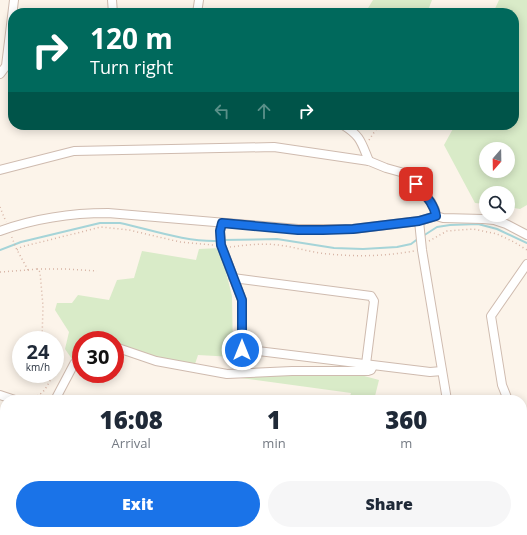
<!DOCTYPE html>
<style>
body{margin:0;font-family:"Open Sans",sans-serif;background:#f6f6f7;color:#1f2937;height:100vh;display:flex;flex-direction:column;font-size:15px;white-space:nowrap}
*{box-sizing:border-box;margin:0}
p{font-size:13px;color:#747a83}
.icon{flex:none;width:22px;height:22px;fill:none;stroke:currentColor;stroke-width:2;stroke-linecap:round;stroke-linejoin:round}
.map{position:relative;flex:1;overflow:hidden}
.details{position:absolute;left:0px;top:395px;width:527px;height:140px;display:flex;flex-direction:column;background:#fff;border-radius:16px 16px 0 0;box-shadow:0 2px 10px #0003}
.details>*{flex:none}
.guide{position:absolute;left:8px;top:8px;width:511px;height:122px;border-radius:16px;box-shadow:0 2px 10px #0003;background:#00695c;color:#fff;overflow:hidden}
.needle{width:26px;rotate:200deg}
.buttons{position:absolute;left:479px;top:142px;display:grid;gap:8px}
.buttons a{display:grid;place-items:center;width:36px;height:36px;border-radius:50%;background:#fff;box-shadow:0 2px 10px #0003;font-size:20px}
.speed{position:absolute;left:12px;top:331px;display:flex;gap:8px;font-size:20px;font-weight:700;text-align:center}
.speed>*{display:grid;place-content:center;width:52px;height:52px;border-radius:50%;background:#fff;box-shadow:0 2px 10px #0003;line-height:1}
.speed small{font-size:10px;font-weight:400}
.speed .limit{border:6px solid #d22;background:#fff;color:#111}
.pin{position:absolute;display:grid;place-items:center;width:34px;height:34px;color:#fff;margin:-17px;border-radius:8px;box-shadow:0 2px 6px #0006}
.me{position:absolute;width:44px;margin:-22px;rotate:0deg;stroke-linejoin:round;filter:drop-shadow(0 0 3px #0008)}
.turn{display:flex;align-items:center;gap:14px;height:84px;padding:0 16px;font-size:18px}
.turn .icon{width:52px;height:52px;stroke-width:2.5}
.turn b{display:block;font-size:28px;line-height:34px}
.lanes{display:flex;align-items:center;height:38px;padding:0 16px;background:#0003;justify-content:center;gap:20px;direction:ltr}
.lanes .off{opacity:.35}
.eta{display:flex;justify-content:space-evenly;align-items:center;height:68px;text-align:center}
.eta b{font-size:24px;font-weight:800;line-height:28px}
.action{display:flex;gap:8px;margin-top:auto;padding:8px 16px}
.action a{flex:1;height:46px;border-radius:24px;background:#1a73e8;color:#fff;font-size:16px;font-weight:800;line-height:46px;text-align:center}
.action a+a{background:#f6f6f7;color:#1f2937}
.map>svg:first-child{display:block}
</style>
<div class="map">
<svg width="527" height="535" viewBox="0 0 527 535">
<rect width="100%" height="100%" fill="#fcf4ea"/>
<g fill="#d9ebc8" fill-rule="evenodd">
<path d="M373,0H432L427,13H365Z"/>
<path d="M499,0H527V205L520,209L508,207V193H486V204L475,203L444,145L455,125H514V13H493ZM486,149H508V171H486Z"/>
<path d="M220,248L232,296L233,357L198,355L194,367L155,359L115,346V340H81V354L74,362L65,349L69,332L55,310L57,303H72L78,295L109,300L117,280L134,278L142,251L196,260L199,249Z"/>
<path d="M357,374L379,380L374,400H349L351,393L233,377Z"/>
<path d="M0,466L5,468V530H51C37,535 13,535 0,532Z"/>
<path d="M91,530H194L211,535H102L101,533Z"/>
<path d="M304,530H320L318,535H302Z"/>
<path d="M423,530H482L493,535H417Z"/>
</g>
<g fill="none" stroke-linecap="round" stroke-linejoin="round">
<g stroke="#a5d4d8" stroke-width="2">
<path d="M423,236L437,227L450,225L478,224L497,229L527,243"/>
<path d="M222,240L277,239L334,248L363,249L397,247L411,244L419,238"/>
<path d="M0,250L21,242L100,223H120C152,230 185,242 218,241"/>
<path d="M0,529L13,535"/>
<path d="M79,530L98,535"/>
<path d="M27,535L51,530"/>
</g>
<defs>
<g id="minor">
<path d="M112,0L113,13"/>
<path d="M197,13L199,0"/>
<path d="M0,74L6,66L14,0"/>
<path d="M343,125C361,136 361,142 369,161"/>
<path d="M0,170L74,151L274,147L369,161L386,168L404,173L431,202L435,210L436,216"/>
<path d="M419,221L422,250L447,400"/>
<path d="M222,223L220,231L221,245L242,300V349L430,372L442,371"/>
<path d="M0,231C36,218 69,213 108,213L298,229H353L419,221L436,216L443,218L483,219L494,220L506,224L527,235"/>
<path d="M233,278L371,296L374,301L366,364"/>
<path d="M115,347L156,361L227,374L292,371H368L371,370L373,366"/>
<path d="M0,395L15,400"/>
<path d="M55,400L74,364L81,356"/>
<path d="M508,400L502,385L491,316L527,264"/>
<path d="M522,434L527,447"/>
<path d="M522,484L527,482"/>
<path d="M493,530L495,535"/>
</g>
</defs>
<use href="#minor" stroke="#cfbbaf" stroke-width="10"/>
<g stroke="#d7b4a5" stroke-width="1.5" stroke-dasharray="1 3" stroke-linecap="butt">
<path d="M369,140L379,125"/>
<path d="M0,207L6,222"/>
<path d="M429,241L447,231L473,229L497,234L514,242L527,250"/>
<path d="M230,247C246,245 262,243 278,245C296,247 312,253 329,254C358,257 386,256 414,251"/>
<path d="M17,250L21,247L101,227L129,230L180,242L213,245"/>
<path d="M37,269H67L97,271"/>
<path d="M28,270L37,269L40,272L43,306L42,340"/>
<path d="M0,272L28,270L16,248L11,235"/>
<path d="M55,352L58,350L62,352L55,369"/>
<path d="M21,397C42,399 45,391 53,374"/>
<path d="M0,482L5,481"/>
</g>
<use href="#minor" stroke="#fff" stroke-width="8"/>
</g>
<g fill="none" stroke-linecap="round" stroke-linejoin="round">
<defs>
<path id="route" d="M242,350V300L221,245L220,231L222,223L298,230H323L353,229L419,221L436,216C434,203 424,194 416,184"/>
</defs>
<use href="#route" stroke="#114b97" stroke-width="10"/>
<use href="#route" stroke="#1a73e8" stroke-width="7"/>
</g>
</svg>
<div class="buttons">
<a><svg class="needle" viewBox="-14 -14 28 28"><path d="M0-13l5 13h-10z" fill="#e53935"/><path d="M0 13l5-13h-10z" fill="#747a83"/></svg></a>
<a><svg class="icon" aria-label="search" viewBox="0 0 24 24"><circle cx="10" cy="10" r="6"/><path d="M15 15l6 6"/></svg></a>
</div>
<div class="speed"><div>24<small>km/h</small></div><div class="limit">30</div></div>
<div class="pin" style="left:416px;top:184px;background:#d93025"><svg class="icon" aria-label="arrive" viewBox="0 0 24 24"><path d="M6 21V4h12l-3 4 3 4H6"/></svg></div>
<svg class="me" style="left:242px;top:350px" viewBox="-20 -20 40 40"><circle r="17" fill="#1a73e8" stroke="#fff" stroke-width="3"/><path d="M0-11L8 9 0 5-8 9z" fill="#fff"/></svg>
<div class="guide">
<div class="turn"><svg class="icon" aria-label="right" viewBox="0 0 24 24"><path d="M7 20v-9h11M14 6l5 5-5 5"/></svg><div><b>120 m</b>Turn right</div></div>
<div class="lanes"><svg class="icon off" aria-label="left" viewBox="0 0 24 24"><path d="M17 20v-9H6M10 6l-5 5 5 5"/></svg><svg class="icon off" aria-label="ahead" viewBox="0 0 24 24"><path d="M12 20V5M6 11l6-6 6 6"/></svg><svg class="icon" aria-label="right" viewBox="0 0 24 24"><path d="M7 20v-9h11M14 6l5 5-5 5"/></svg></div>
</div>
<section class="details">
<div class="eta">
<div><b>16:08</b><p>Arrival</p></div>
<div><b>1</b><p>min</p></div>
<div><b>360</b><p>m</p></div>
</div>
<div class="action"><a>Exit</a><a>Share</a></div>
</section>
</div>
